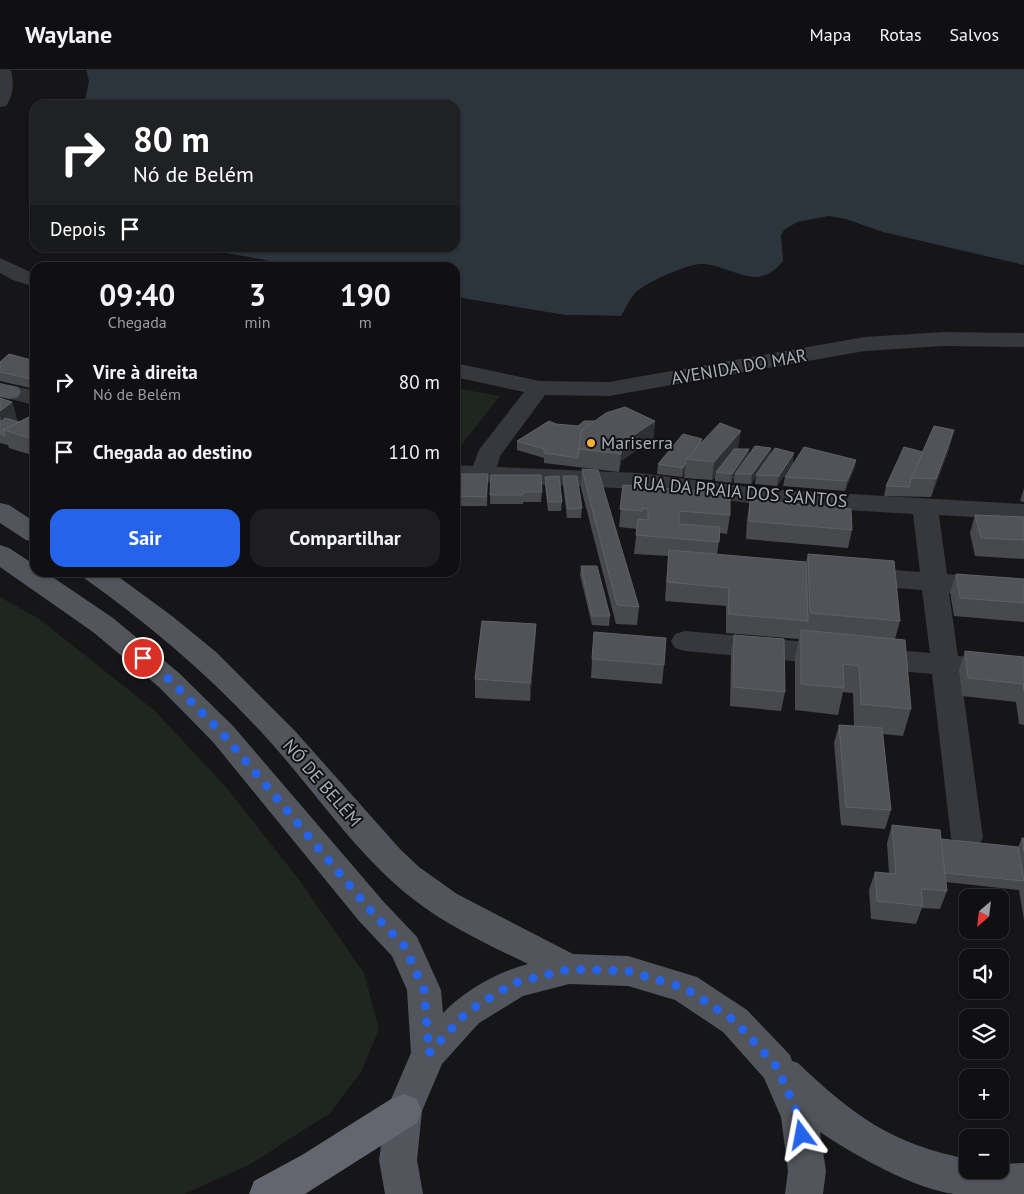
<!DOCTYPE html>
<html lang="pt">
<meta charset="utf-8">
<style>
body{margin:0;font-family:"PT Sans",sans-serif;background:#1e1e20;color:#f1f3f6;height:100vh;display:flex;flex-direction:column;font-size:19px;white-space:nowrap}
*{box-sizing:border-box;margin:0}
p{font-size:16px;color:#9c9d9f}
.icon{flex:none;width:28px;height:28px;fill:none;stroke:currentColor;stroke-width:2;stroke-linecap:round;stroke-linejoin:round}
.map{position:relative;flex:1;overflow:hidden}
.details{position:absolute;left:30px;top:192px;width:430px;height:315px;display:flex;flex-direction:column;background:#101012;border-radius:15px;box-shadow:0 1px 4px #0004,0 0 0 1px #303032}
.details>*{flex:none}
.top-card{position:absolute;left:30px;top:30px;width:430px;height:152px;border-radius:15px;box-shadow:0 1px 4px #0004,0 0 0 1px #303032;background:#202124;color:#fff;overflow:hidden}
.needle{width:32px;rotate:208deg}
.tools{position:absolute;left:959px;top:819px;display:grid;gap:10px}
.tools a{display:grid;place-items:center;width:50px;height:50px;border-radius:10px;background:#101012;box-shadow:0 1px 4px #0004,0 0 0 1px #303032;font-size:25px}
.pin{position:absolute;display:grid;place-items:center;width:42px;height:42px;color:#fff;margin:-21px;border:2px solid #fff;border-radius:50%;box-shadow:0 1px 5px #0007}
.me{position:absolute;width:55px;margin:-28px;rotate:347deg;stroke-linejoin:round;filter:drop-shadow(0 0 4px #0008)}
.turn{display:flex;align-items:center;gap:18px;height:105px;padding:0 20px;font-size:22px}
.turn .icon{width:65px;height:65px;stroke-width:2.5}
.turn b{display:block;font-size:35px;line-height:42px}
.then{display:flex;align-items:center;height:48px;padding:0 20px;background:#0003;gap:10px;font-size:19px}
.eta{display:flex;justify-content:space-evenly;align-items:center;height:85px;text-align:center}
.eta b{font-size:30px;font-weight:700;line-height:35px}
.cta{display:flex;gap:10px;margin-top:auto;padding:10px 20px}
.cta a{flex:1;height:58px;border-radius:15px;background:#2563eb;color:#fff;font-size:20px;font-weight:700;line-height:58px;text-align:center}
.cta a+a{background:#1e1e20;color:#f1f3f6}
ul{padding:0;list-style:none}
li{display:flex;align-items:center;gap:15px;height:70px;padding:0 20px}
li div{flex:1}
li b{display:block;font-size:19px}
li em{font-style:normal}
header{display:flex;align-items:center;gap:30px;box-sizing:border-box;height:70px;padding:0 25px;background:#101012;border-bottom:1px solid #303032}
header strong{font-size:24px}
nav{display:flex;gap:28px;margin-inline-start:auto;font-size:18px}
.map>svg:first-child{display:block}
</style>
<header>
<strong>Waylane</strong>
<nav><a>Mapa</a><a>Rotas</a><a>Salvos</a></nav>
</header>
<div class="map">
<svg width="1024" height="1124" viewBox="0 0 1024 1124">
<rect width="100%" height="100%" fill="#161618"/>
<g fill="#1e261f">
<path d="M455,318L500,326L455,383Z"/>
<path d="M0,527L38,548L154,640L226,717L297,807L364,903L379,959L361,1002L330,1043L249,1095L184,1124H0Z"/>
</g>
<path fill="#2c353c" d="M86,0H1024V195L883,162L846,149L829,146L797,152L784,160L781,165L783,191C758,222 737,199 706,194C690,192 647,212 635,223C629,230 625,239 621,246L565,245L455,227V198L301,197L199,178H455V35H84L89,11Z"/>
<g fill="#161618">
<path d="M197,178H199L301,197L288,198Z"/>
<path d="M455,227L565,245L624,246L621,249L565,248L508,240L455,230Z"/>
</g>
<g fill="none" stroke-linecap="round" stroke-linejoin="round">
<g fill="#37383d" fill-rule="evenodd">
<path d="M0,0H11C14,13 14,24 6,36L0,37Z"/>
<path d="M0,188L35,204V217L13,210L0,203Z"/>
<path d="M943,262L1024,263V277L943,276L865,281L609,326L545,325L500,386L497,397L639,403L764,419L1024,434V450L939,445L947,504L1024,511V529L949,523L958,586L1024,592V612L961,606L983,768L978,777L967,781L956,777L951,768L932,604L685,581L675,578L671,571L675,564L685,561L930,583L922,520L858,515L849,512L845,506L849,500L858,497L920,502L913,444L764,435L639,419L455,411V395L473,396L479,380L524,322L455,307V293L539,311L609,312L865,267Z"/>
<path d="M10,315L35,321V335L2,327L0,320Z"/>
</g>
<g fill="#53555c" fill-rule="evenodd">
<path d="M0,313L18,317L21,322L18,327L10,329L0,327Z"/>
<path d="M0,433L9,435L35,452V472L26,470L0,453Z"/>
<path d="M0,475L9,478L35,495V502H45L113,548L179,603L233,656L383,831L417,867L441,920L443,943C465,920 497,902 528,894C489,875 447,856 413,829C358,786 319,727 273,675C217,612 153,557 84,508L80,502H112L172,546L216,582L295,661L400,779L419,797L457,824L573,884L628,886L697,907L747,940L790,985L792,991L798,993C853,1045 891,1074 968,1089V1100H1000V1094L1024,1093V1124C1001,1124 978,1124 955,1124C916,1120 852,1084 820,1062L826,1101L823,1124H785L788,1101L781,1047L764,1008L723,962L675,930L628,916L569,914L523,926L479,953L442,994L422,1041L417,1090L423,1124H385L379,1090L386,1041L411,983L407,920L392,886L359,851L213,672L159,617L93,562L0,497Z"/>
</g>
<path fill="#63666e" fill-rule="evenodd" d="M404,1024L417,1029L422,1041L417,1053L305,1124H249L254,1111L302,1085L391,1029Z"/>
</g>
<g fill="#47494d">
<path d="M35,291V319L0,311V292Z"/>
<path d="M0,328L12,332L17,350L16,351L19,352L35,344V386L9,378L8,375L0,373Z"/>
<path d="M595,351H655L653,369L621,391L619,402L544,393V388L517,380V371L556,354L578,356Z"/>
<path d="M954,360L949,379L931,427L884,426L886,416L923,382Z"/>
<path d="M702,369L701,373L738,379H749L748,384L771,378L770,386L793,393L777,416L755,414L756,406L751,414L734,413V408L731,413L715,411V407L712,410L684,408L685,402L682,407L657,404L658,394Z"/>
<path d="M856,390L854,399L845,421L783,416L785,407Z"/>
<path d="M455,395L456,404H488L487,436H455Z"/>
<path d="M582,399L639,537L637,555L616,554L581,418Z"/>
<path d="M491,405L542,422L541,432H523V434H490Z"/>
<path d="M563,406L582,438L581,448H567L563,415Z"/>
<path d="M545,407L562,432L561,441H548L545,416Z"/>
<path d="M623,415L730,445L727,464L720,463L717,485L806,492L808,484L900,551L895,569L911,639L903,666L883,664L891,740L885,759L841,755L834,673L839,655L854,656L853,623L843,622L838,645L795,640V587L799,569L726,563V536L665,531L668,486L634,484L637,459L619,457Z"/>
<path d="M1024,418V432L1020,431Z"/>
<path d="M750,430L852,460L848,478L746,469L747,449Z"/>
<path d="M975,445L1024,447V489L975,486L970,463Z"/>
<path d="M581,496L610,546L609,556L592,555L580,505Z"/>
<path d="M956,504L1024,509V552L954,546L950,522Z"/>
<path d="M536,554L535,572L530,631L475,628V609Z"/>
<path d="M734,565L785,622L781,641L730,636L731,583Z"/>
<path d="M965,581L1024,587V655L1019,654L1016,632L962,626L959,600Z"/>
<path d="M592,589L664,595L662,614L591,608Z"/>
<path d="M892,755L941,769L1018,777L1022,768H1024V850L1019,820L946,812L947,821L940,839L922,838L916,854L871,849L869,820L875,802L889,803L887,773Z"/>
</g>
<g fill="#2f3033">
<path d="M12,332L17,350L4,361L0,346V341Z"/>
<path d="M655,351L653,369L621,391L619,402L622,373Z"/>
<path d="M954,360L949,379L931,427L936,409Z"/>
<path d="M741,361L738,379L716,402L715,407L712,410L714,392Z"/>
<path d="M35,364V384L30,368Z"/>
<path d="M771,378L770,387L751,414L752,404Z"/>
<path d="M749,379L748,388L735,404L734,408L731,413L732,404Z"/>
<path d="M794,383L793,393L777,416L779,406Z"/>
<path d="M856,390L854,399L845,421L847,411Z"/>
<path d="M686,393L685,402L682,407L683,398Z"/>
<path d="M536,554L535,572L530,631V613Z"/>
</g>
<g fill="#525359" stroke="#5f6168">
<path d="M9,284L35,291V310L0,302V292Z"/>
<path d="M0,328L12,332L0,341Z"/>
<path d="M625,337L655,351L622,373L621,384L579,379L581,361L606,343Z"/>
<path d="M35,344V364L30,368L3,360Z"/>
<path d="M5,348L19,352L3,360L5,366L0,364V351H2Z"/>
<path d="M549,351L556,354L578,356L584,351H595L581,361L578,388L544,383V379L517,371Z"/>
<path d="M720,353L741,361L714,392L686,389Z"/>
<path d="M934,356L954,360L936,409L911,408Z"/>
<path d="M683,364L702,369L693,382L686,389V393L683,398L658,394Z"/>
<path d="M755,376L771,378L752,404H735Z"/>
<path d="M804,377L856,390L847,411L785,407Z"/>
<path d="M904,377L923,382L911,408L909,417L886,416Z"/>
<path d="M775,378L794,383L779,406L756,405Z"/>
<path d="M734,379H749L732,404L716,402Z"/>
<path d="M582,399L598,400L639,537L617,535Z"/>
<path d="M456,404H488L486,427L455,426Z"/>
<path d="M491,405H541L542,422H523V425H490Z"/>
<path d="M559,406L562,432H548L545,407Z"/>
<path d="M563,406H577L582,438L568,439Z"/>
<path d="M623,415L730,424V445L679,441V454L720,457L719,472L636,465L638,449L648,450V439L642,438V441L620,439Z"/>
<path d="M750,430L851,439L852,460L749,451Z"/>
<path d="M975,445L1024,447V470L981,468Z"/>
<path d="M669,480L806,492L808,551L728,544L729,518L667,512Z"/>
<path d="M808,484L894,491L900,551L810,543Z"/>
<path d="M581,496H597L610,546H592Z"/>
<path d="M956,504L1024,509V533L960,528Z"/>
<path d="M482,551L536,554L530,613L475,609Z"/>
<path d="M801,560L905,570L911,639L861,634L859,596L843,594L844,618L801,614Z"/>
<path d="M594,562L666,568L664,595L592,589Z"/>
<path d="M734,565L784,569L785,622L733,617Z"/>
<path d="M965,581L1024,587V621L1023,614L968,608Z"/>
<path d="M839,655L882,658L891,740L846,737Z"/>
<path d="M892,755L940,760L947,821L921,819L923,836L877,831L875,802L896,804Z"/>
<path d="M1022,768H1024V781Z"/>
<path d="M941,769L1018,777L1024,811L945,803Z"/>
</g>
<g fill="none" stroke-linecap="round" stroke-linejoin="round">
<path stroke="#2563eb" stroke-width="9" stroke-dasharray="0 16.2" d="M143,588L170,610L223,664L371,841L405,877L424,920L429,983L467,942L514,913L569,899L628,901L685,918L735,951L777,997L799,1047L802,1065"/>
</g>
<circle fill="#f2b134" stroke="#111113" stroke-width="2" cx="591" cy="373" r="5"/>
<g text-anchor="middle" stroke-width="4" stroke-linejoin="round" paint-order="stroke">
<g font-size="18" fill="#a8adb8" stroke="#111113">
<text transform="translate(739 297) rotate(-10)" y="6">AVENIDA DO MAR</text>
<text transform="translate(740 422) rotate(5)" y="6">RUA DA PRAIA DOS SANTOS</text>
<text transform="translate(322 713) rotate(49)" y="6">NÓ DE BELÉM</text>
</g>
<g font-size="18" fill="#a8adb8" stroke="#111113" text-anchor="start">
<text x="601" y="379">Mariserra</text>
</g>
</g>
</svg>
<div class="tools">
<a><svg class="needle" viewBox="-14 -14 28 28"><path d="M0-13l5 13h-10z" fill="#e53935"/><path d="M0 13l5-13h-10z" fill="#9c9d9f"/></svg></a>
<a><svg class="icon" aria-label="sound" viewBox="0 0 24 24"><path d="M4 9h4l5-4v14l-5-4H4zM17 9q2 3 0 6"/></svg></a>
<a><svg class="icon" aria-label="layers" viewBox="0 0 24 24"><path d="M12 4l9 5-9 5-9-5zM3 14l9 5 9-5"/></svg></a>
<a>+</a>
<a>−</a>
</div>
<div class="pin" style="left:143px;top:588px;background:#d93025"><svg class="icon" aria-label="arrive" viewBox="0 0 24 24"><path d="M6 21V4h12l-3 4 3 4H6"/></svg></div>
<svg class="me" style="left:802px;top:1065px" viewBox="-20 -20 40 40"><path d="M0-17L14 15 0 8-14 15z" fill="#2563eb" stroke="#fff" stroke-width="4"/></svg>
<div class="top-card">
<div class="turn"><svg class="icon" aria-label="right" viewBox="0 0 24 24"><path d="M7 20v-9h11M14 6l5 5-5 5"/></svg><div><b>80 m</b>Nó de Belém</div></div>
<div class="then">Depois<svg class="icon" aria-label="arrive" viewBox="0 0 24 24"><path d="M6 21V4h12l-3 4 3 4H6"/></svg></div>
</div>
<section class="details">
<div class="eta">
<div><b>09:40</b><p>Chegada</p></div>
<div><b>3</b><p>min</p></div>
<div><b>190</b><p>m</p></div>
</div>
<ul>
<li><svg class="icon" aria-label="right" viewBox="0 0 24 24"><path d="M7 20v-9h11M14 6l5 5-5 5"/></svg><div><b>Vire à direita</b><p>Nó de Belém</p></div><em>80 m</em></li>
<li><svg class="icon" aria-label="arrive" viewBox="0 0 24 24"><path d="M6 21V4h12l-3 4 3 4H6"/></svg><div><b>Chegada ao destino</b></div><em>110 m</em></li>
</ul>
<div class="cta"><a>Sair</a><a>Compartilhar</a></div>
</section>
</div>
